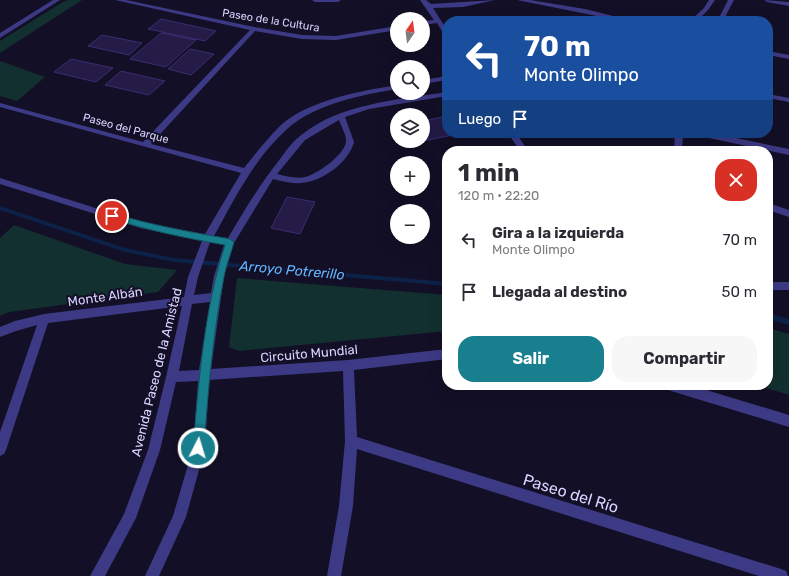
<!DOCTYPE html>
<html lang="es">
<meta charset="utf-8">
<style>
body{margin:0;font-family:Rubik,sans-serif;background:#f7f7f7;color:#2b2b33;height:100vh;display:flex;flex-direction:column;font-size:15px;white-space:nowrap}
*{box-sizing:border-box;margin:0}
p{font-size:13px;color:#7c7c81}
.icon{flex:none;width:22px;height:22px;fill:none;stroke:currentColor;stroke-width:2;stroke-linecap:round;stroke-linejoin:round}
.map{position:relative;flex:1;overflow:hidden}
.drawer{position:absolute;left:442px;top:146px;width:331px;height:244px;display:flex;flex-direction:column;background:#fff;border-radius:16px;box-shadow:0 4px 16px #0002}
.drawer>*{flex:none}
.hud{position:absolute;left:442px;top:16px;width:331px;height:122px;border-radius:16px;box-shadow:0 4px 16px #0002;background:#1a4fa0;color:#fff;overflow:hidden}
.needle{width:26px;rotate:14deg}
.buttons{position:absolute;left:390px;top:12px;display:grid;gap:8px}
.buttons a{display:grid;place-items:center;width:40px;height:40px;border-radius:50%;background:#fff;box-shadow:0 4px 16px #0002;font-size:20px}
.pin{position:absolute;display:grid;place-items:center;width:34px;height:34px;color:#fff;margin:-17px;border:2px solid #fff;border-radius:50%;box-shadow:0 1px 4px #0007}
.me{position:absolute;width:44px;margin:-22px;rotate:5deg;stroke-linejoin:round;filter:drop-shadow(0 0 3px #0008)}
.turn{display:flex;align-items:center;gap:14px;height:84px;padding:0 16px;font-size:18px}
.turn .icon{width:52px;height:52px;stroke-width:2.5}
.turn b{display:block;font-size:28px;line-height:34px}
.then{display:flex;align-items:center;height:38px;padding:0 16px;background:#0003;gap:8px;font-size:15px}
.round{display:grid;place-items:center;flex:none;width:42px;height:42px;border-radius:16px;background:#f7f7f7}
.head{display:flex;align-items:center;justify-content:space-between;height:68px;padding:0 16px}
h1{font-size:24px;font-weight:700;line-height:30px}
.cta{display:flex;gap:8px;margin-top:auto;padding:8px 16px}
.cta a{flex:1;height:46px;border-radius:16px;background:#187f8f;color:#fff;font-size:16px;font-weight:700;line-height:46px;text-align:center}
.cta a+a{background:#f7f7f7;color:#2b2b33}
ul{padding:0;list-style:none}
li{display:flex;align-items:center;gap:12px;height:52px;padding:0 16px}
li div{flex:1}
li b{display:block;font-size:15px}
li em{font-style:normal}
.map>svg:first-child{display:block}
</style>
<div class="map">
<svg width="789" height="576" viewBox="0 0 789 576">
<rect width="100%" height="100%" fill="#130f26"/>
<g fill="#12302f">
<path d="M68,0H82L0,53V41L63,2Z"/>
<path d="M0,61L45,77L17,101L0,96Z"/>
<path d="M14,225L125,264L177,270L158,292L9,312L0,316V238Z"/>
<path d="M237,278L447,295V331L239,351L229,347Z"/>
<path d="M768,328L789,334V395L756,385H768Z"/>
</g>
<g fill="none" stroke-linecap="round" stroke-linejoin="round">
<g fill="#0c2248" fill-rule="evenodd">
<path d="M0,206L125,248L174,258L447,282V286L174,262L125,252L0,210Z"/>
<path d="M768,313L789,319V325L768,319Z"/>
</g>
</g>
<g fill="#241b47" stroke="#3b2d73">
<path d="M161,19L216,31L205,41L148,29Z"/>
<path d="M161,33L196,40L166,67L130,59Z"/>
<path d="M102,35L142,43L129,55L88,46Z"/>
<path d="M190,49L214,54L191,75L168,69Z"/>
<path d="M71,59L113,68L96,82L54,72Z"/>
<path d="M121,71L165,81L149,95L105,85Z"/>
<path d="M447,116V133H462L423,141V121Z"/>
<path d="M287,197L315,202L300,234L271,228Z"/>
</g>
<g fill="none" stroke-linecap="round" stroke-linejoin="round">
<g fill="#3d3a85" fill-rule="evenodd">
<path d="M53,0H60L0,38V33Z"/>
<path d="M115,0H126L254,27L302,35L336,36L397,26V30L336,40L302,39L255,31L151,144L244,168C256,153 267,139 280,126C308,100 361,91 397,85V89C361,95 314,104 286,130C254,159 235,198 214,236L228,238C244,211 260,184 280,159C286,151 292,142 300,136C340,103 398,100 447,92V96L369,109L345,117L354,142C349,162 322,182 301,183C292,184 282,181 273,179L234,243L224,276L211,369L348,360L447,349V359L354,370L357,437L781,569L786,571L788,576H759L357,449L353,506L341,576H327L339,506L345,441L343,371L209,380L205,448L186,517L159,576H145L173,516L193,448L198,381L176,382L160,450L136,518L105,576H90L124,514L148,450L166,377L182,306L48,323L6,450L4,454L0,456V432L37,325L16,331L0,337V327L15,321L44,314L184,297L188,277L202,241L140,228L0,184V178L140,222L205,234L241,173L0,107V103L143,142L250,30ZM339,120C341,126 346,134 346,141C346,154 316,175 305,177C296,179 286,176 277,174L305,140ZM210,242L224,245L214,276L211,293L194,295L198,277ZM210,302L199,370L179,371L192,304Z"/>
<path d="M312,0H341L338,2H315Z"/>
<path d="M420,0H426L431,4L495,0L463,7L433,8L447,30V37L445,36L437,23L423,25V21L434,20Z"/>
<path d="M517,0H530L585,9L625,19L622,21Z"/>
<path d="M709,0H715L708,10L697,21H690L704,8Z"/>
<path d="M728,0H734L725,17L721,21H714L720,16Z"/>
<path d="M764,0L789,2V6L767,2Z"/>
<path d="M768,51L789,55V59L768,55Z"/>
<path d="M447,76V80L423,84V80Z"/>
<path d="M768,94L789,98V102L768,98Z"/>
<path d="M508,133H516L528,151H520Z"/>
<path d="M675,133H683L682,151H674Z"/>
<path d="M696,133H712L789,149V155L700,136Z"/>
<path d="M768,203L789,210V217L768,210Z"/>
<rect x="768" y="282" width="21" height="8"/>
<path d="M665,385H690L789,415V427L671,391L667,389Z"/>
</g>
</g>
<path fill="#187f8f" stroke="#10535d" d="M112,213C151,225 190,232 230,239L234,242C231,254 226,265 224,277C213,333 208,391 204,448L202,452L198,453L195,452L193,448C199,380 204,310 225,245C185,238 147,230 109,218L108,216Z"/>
<g text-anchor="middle" stroke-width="4" stroke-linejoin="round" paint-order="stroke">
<g font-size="11" fill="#d9d4ff" stroke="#130f26">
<text transform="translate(271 20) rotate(9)" y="4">Paseo de la Cultura</text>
<text transform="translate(126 128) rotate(15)" y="4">Paseo del Parque</text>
</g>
<g font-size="13" fill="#d9d4ff" stroke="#130f26">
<text transform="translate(105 296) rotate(-8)" y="5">Monte Albán</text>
<text transform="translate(309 353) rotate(-5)" y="5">Circuito Mundial</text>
<text transform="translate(156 372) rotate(-76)" y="5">Avenida Paseo de la Amistad</text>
</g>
<g font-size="14" font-style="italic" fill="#62b6ff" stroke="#130f26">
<text transform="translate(292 270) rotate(5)" y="5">Arroyo Potrerillo</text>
</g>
<g font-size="16" fill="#d9d4ff" stroke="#130f26">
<text transform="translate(571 493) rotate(17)" y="6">Paseo del Río</text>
</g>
</g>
</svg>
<div class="buttons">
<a><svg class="needle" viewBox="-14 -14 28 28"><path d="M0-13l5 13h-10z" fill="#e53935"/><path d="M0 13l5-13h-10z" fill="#7c7c81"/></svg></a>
<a><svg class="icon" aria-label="search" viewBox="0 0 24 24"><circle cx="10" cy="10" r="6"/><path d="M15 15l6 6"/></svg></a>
<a><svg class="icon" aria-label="layers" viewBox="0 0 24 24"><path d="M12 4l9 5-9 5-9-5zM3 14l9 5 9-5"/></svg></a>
<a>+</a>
<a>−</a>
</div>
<div class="pin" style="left:112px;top:216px;background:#d93025"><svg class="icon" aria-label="arrive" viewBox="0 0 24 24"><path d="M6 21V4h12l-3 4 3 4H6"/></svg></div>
<svg class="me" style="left:198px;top:448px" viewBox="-20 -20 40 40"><circle r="17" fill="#187f8f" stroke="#fff" stroke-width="3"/><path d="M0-11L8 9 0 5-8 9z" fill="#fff"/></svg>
<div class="hud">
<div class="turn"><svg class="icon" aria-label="left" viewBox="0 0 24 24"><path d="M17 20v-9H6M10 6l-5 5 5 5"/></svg><div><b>70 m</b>Monte Olimpo</div></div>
<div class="then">Luego<svg class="icon" aria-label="arrive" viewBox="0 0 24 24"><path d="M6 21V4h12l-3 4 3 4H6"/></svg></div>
</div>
<section class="drawer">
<div class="head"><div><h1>1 min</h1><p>120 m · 22:20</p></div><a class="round" style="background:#d93025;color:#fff"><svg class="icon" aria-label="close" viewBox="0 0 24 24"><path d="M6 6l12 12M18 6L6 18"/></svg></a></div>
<ul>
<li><svg class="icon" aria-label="left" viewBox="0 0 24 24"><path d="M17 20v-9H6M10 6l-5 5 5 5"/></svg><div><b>Gira a la izquierda</b><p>Monte Olimpo</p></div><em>70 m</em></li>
<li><svg class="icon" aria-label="arrive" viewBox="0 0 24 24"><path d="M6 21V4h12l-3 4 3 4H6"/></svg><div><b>Llegada al destino</b></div><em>50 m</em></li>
</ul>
<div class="cta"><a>Salir</a><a>Compartir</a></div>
</section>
</div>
